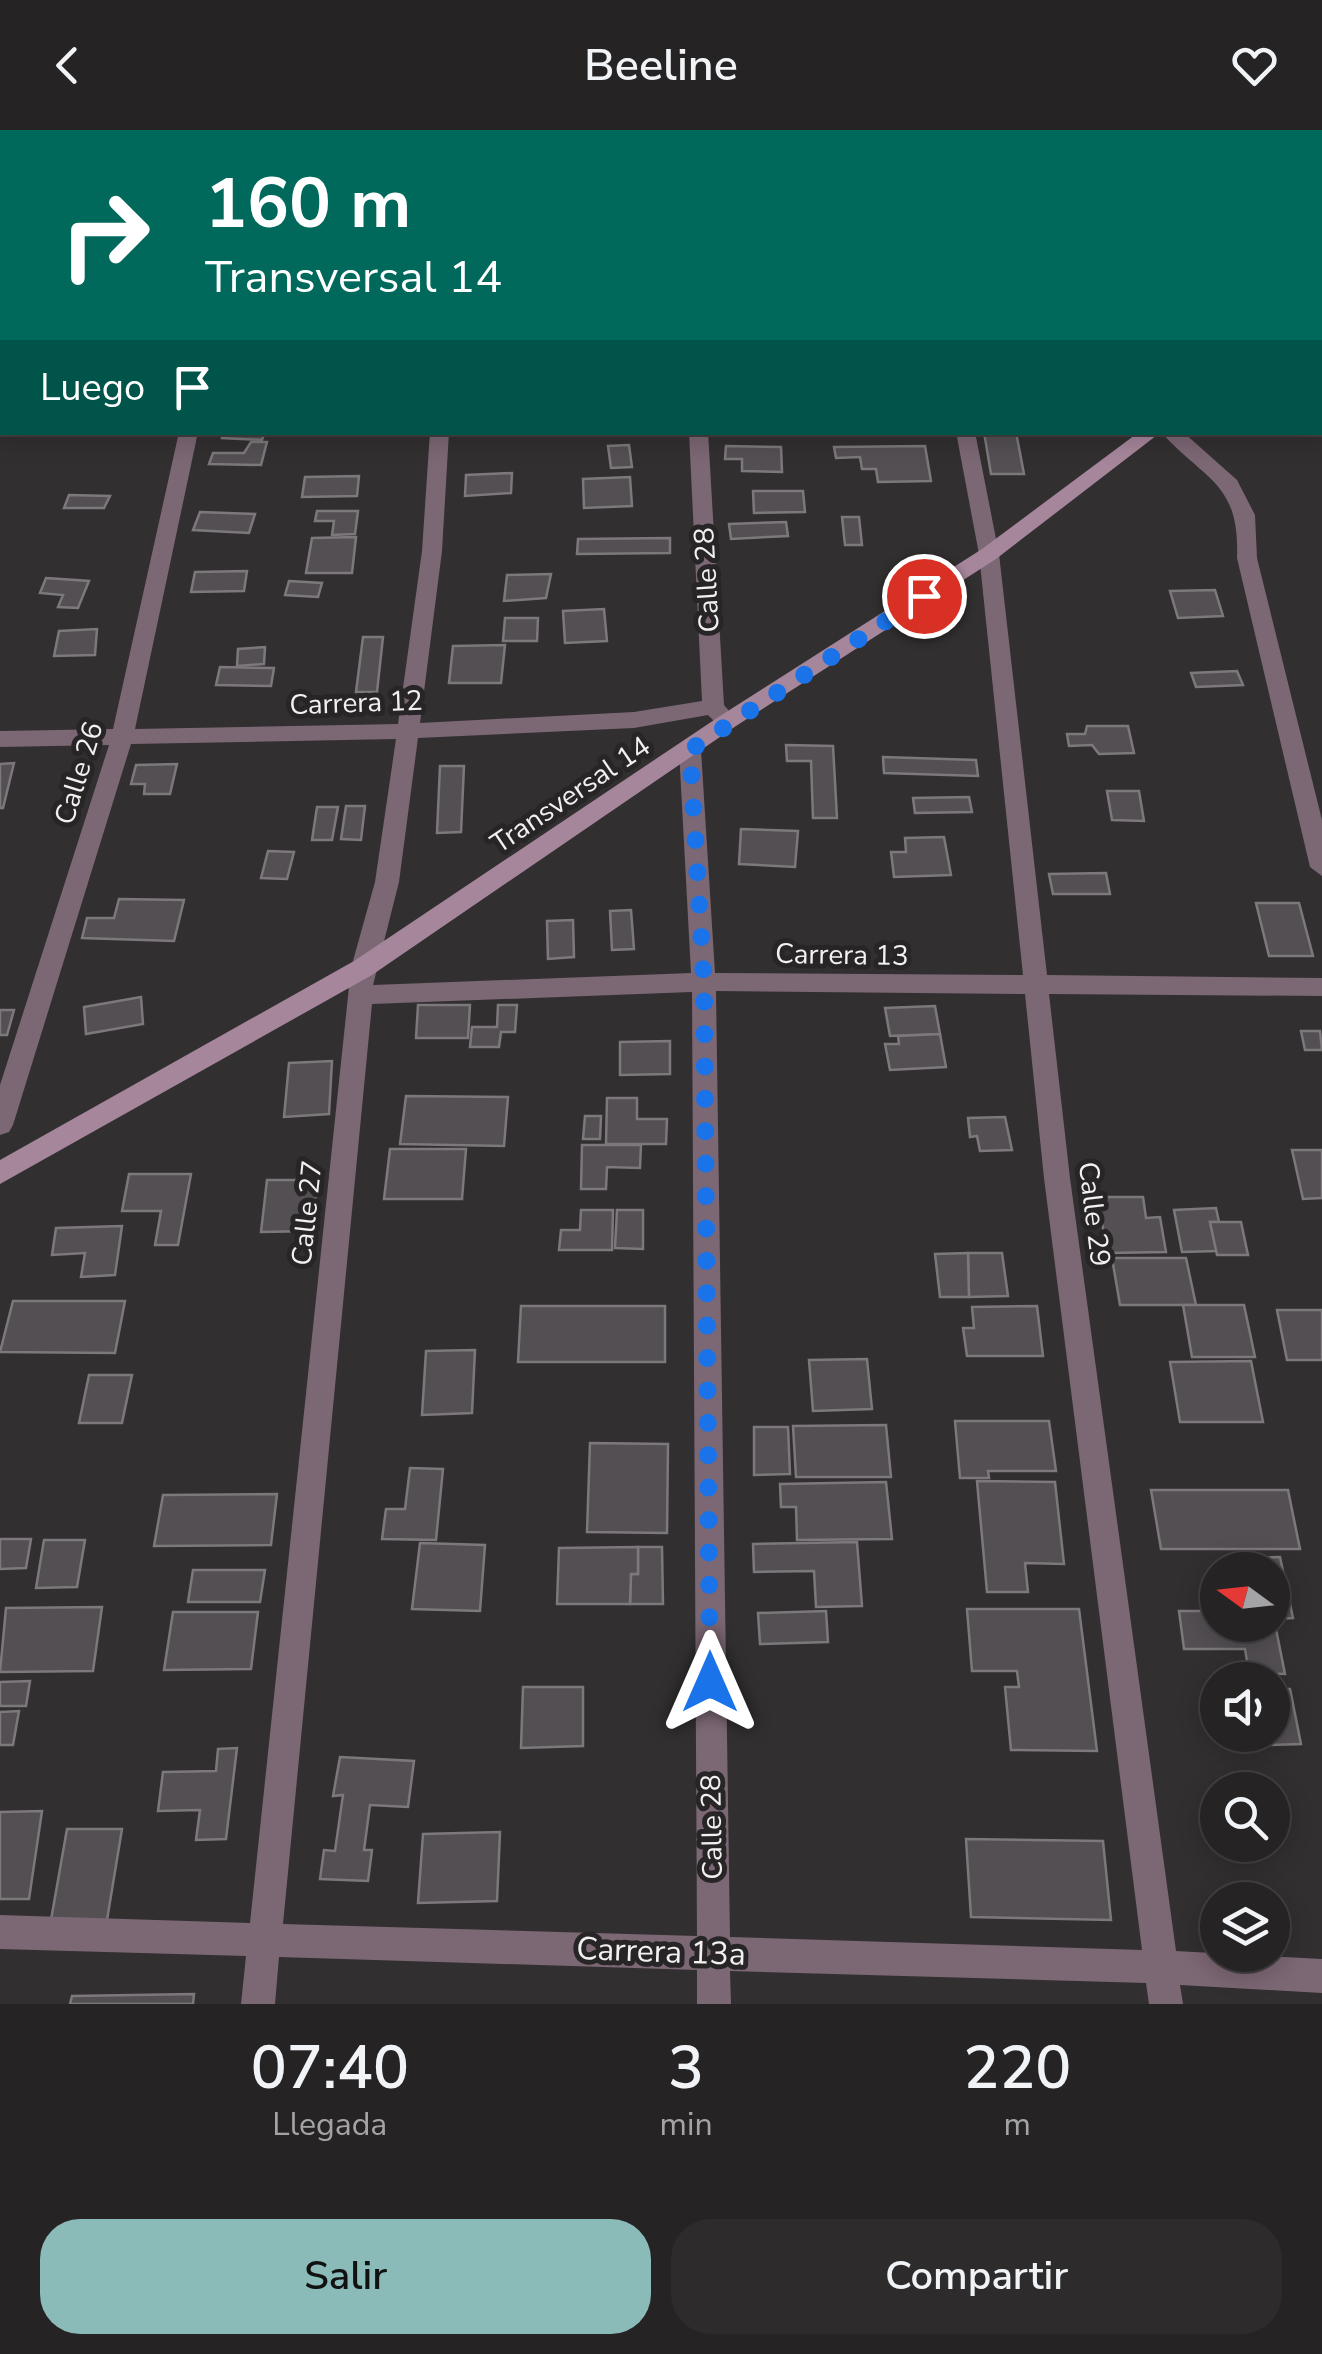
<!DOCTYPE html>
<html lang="es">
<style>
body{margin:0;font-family:"Nunito Sans",sans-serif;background:#2e2b2d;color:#f1f3f6;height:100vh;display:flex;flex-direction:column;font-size:38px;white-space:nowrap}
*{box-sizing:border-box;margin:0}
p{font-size:32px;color:#a4a4a7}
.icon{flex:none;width:55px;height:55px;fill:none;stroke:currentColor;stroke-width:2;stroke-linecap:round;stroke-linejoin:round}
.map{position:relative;height:1874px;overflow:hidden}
.sheet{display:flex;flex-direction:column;background:#262325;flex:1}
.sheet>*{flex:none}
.hud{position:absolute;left:0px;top:0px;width:1322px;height:305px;box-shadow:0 5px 25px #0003,0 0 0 2px #424042;background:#00695c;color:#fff;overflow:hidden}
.needle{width:65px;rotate:285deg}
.controls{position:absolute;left:1200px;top:1422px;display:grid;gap:20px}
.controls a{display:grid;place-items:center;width:90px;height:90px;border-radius:50%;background:#262325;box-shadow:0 5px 25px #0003,0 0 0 2px #424042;font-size:50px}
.pin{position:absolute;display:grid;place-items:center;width:85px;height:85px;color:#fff;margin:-42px;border:5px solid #fff;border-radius:50%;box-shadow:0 2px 10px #0007}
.me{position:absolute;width:110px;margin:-55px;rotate:0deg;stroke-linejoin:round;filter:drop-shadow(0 0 8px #0008)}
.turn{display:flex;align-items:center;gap:35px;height:210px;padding:0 40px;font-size:45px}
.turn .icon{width:130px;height:130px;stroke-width:2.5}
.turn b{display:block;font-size:70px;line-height:85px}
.then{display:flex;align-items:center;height:95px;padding:0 40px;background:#0003;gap:20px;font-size:38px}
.eta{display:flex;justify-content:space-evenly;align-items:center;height:170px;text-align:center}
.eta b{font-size:60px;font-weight:600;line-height:70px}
.primary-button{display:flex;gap:20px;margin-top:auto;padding:20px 40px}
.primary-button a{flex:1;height:115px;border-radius:40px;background:#8bbbb9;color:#111;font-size:40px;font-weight:600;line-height:115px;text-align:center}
.primary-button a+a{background:#2e2b2d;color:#f1f3f6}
header{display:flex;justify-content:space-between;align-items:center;height:130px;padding:0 40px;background:#262325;font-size:45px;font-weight:600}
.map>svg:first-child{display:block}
</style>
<header><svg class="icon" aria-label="back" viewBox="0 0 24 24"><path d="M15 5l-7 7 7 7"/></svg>Beeline<svg class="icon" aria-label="heart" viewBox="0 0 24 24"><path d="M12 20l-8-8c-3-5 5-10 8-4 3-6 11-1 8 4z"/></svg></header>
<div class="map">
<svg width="1322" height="1874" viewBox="0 0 1322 1874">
<rect width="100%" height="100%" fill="#322f31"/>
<g fill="#534f52" stroke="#7d787b" stroke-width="2.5">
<path d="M223,302H265L262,310L222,308Z"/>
<path d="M984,302H1016L1024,344H991Z"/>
<path d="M251,312H267L261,335L209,334L213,323H244Z"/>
<path d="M629,315L632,337L611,338L608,316Z"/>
<path d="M726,316L781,317L782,342L742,341V329H725Z"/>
<path d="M925,316L931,351L878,352L876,339H862L860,327L836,328L834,317Z"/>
<path d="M512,343L511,363L465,366L466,345Z"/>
<path d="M359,346L357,366L302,367L305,347Z"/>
<path d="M630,347L632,376L584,378L583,349Z"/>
<path d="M753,361H803L805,382L754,383Z"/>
<path d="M69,365L110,366L104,378H64Z"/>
<path d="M317,381H358L355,404L332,405L334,391H315Z"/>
<path d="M200,382L255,384L249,403L193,400Z"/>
<path d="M842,387H859L862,415H845Z"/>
<path d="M786,392L788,406L731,409L729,394Z"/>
<path d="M356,407L352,443H306L312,408Z"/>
<path d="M670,408V423L577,424L578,409Z"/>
<path d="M247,441L244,461L191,462L195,442Z"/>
<path d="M551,444L546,468L504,471L507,445Z"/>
<path d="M46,448L89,451L78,478L58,477L63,465L40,463Z"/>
<path d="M289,451L322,453L318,467L285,465Z"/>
<path d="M1215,460L1223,486L1178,488L1170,461Z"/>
<path d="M604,479L607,511L565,513L563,481Z"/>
<path d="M505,488H538L537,511H503Z"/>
<path d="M97,499L95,525L54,526L59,501Z"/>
<path d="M363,507H383L377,562H356Z"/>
<path d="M505,515L501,553H449L453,516Z"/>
<path d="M265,517L264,534L237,536L238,519Z"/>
<path d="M220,537L274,538L271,556L216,555Z"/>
<path d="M1237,541L1243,555L1196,557L1191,543Z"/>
<path d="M1087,596H1128L1134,623L1099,624L1092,615L1069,616L1067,604H1085Z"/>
<path d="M786,615L833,616L837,688H813L811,631H787Z"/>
<path d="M883,627L976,630L978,646L884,643Z"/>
<path d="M14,633L3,678H0V634Z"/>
<path d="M177,634L170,664H144L145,654H131L136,635Z"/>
<path d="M440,636H464L461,702L437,703Z"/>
<path d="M1107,661H1139L1144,691L1112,690Z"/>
<path d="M969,667L972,682L915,683L913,668Z"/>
<path d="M346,676H365L361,710L341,709Z"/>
<path d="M317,677H338L332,710H312Z"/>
<path d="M741,699L798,701L795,737L739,734Z"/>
<path d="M944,707L951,745L894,747L891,722H906L905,708Z"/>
<path d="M268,721L294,722L287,749L261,748Z"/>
<path d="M1106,743L1110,764H1053L1049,744Z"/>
<path d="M119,769L184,770L174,811L82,808L87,788H114Z"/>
<path d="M1256,773H1299L1313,826H1269Z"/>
<path d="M631,780L634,819L612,820L610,781Z"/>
<path d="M573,790L574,827L548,829L547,791Z"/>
<path d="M141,867L143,894L86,904L84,877Z"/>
<path d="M418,875H470L468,908H416Z"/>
<path d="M498,875H517L515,902H501L499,917H470L472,897H497Z"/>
<path d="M935,876L940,904L890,906L885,878Z"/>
<path d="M0,880H14L7,905H0Z"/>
<path d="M1301,901H1320L1322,920H1305Z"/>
<path d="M940,904L946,937L890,940L885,914H899L898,906Z"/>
<path d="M670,911V944L620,945V912Z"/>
<path d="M332,931L329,984L284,987L289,933Z"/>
<path d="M406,966L508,967L504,1016L400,1014Z"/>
<path d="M607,968H637V989H667L666,1014H606Z"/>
<path d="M585,986H601L600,1009H583Z"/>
<path d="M1005,987L1012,1020L980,1021L977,1006L970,1007L968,988Z"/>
<path d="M582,1015H641L640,1038L607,1037L606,1059H581Z"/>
<path d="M390,1019H466L462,1069H384Z"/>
<path d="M1292,1020H1322V1068L1303,1069Z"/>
<path d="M129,1044H191L178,1115H155L161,1081H122Z"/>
<path d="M267,1050H318L312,1101L261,1102Z"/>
<path d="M1098,1067H1143L1146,1088L1160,1087L1166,1122L1107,1123Z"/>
<path d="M1216,1078L1219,1092H1210L1217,1121L1182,1122L1174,1080Z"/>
<path d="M581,1080H613L612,1120H559L561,1100H580Z"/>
<path d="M617,1080H643V1119L615,1118Z"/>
<path d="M1210,1092H1241L1248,1125H1217Z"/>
<path d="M122,1096L115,1145L81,1147L85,1123L52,1125L56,1098Z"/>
<path d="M968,1123H1002L1008,1166L969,1167Z"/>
<path d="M968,1123L969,1167H940L935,1124Z"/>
<path d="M1112,1128H1186L1196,1175H1120Z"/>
<path d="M13,1171H125L115,1223L0,1222Z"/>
<path d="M1183,1175H1244L1255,1227H1192Z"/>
<path d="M521,1176H665V1232H518Z"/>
<path d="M1037,1176L1043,1226H967L963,1198H974L972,1177Z"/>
<path d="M1277,1180H1322V1230H1287Z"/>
<path d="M475,1220L472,1283L422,1285L426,1221Z"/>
<path d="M867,1229L872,1279L813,1281L809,1230Z"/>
<path d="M1251,1231L1263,1292H1180L1170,1232Z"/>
<path d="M89,1245H132L122,1293H79Z"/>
<path d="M955,1291H1049L1056,1341H988L989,1348H960Z"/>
<path d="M886,1295L891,1347H796L793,1296Z"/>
<path d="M754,1297H788L790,1344L754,1345Z"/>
<path d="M590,1313L668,1314L667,1403L587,1402Z"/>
<path d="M410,1338L443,1339L436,1410L382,1409L386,1379H405Z"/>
<path d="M977,1351L1055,1352L1064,1434L1025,1433L1028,1462H987Z"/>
<path d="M886,1352L892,1409L797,1410L796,1377H781L780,1354Z"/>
<path d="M1151,1360H1288L1300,1419H1161Z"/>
<path d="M277,1364L271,1415L154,1416L163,1365Z"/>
<path d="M0,1409H31L26,1438L0,1439Z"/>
<path d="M44,1410H85L77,1457L36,1458Z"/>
<path d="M857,1412L862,1476L816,1477L814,1441L754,1442L753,1414Z"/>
<path d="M420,1413L485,1415L480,1481L412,1479Z"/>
<path d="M638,1417H662L663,1474H630L631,1444H638Z"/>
<path d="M638,1417V1444H631L630,1474H557L559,1418Z"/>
<path d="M1280,1427L1293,1488L1272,1489V1440H1245L1242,1428Z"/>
<path d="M193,1440H265L260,1472H188Z"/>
<path d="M102,1477L93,1541L0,1542L6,1478Z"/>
<path d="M967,1479H1079L1097,1621L1011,1620L1005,1557H1019L1017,1541H972Z"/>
<path d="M826,1481L828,1512L760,1514L758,1483Z"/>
<path d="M1179,1481H1217L1218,1495H1272L1274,1489L1285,1544L1249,1543L1245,1519H1184Z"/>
<path d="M173,1482H258L251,1539L164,1540Z"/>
<path d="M30,1551L26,1576H0V1552Z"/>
<path d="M523,1557H583V1616L521,1618Z"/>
<path d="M1272,1559H1290L1301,1614L1266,1615L1264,1605H1272Z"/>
<path d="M19,1581L13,1615H0V1582Z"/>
<path d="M237,1618L226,1709L196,1710L200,1680L158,1681L163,1642L216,1641L218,1619Z"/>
<path d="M340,1627L414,1631L408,1677L370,1675L364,1720H372L368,1751L320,1749L324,1720L335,1721L343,1665L333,1666Z"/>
<path d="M42,1681L29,1769H0V1682Z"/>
<path d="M67,1699H122L107,1790H51Z"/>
<path d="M500,1702L497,1771L418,1773L423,1704Z"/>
<path d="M966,1709L1103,1711L1111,1790L971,1787Z"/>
<path d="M194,1864L193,1874H70L72,1866Z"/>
</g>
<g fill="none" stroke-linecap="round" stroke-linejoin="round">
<g fill="#7c6774" fill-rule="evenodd">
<rect x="26" y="0" width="16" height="2"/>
<rect x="455" y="0" width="16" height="2"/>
<rect x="680" y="0" width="16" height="2"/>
<rect x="899" y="0" width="16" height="2"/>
<path d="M1112,0H1128L1129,2H1113Z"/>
<rect x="0" y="122" width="2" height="11"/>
<rect x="1320" y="142" width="2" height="10"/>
<path d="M179,302H198L135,599L398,594L422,421L430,302H449L442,421L420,593L634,582L702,571L689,302H708L724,575L735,588L732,593H716L708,585L634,598L418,608L399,752L373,855L691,843L679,620L690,612L701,620L715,843L1023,845L979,424L956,302H975L999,424L1047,845L1322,848V866L1049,864L1070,1048L1176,1821L1322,1829V1863L1180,1855L1183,1874H1149L1146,1853L730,1841L731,1874H697V1840L279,1827L275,1874H241L246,1826L0,1819V1785L250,1793L351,838L375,752L396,609L131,614L13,995L9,1002L0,1005V955L109,615L0,617V601L113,599ZM716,861L1025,864L1044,1048L1142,1820L730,1807ZM692,862L697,1806L283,1794L372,874Z"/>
<path d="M1161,302H1183L1237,350L1255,385L1257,428L1322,690V746L1310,737L1237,428C1240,352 1205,351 1161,302Z"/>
</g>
<path fill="#a6869b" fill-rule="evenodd" d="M1139,302H1161L996,429L736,596L372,845L0,1054V1030L354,831L720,586L982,419Z"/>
</g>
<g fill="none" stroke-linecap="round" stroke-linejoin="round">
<path stroke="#1a73e8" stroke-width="18" stroke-dasharray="0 32.4" d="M710,1552L704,852L690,620L924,466"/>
</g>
<g text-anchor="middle" stroke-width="10" stroke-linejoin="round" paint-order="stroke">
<g font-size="28" fill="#f2f0f1" stroke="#282527">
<text transform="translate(706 450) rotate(-93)" y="10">Calle 28</text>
<text transform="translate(356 572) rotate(-2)" y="10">Carrera 12</text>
<text transform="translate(78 643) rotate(-73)" y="10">Calle 26</text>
<text transform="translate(570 664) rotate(-34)" y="10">Transversal 14</text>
<text transform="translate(842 824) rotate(1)" y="10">Carrera 13</text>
<text transform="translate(306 1083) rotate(-84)" y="10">Calle 27</text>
<text transform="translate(1095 1084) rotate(83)" y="10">Calle 29</text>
<text transform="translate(711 1697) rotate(-91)" y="10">Calle 28</text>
</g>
<g font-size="32" fill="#f2f0f1" stroke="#282527">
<text transform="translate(661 1821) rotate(2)" y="11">Carrera 13a</text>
</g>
</g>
</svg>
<div class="controls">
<a><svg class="needle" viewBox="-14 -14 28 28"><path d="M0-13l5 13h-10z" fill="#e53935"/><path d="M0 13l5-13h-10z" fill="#a4a4a7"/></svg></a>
<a><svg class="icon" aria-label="sound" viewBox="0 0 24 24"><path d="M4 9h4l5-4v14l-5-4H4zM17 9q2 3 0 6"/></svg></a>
<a><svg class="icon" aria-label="search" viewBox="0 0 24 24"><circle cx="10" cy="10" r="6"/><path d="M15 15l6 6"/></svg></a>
<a><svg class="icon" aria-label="layers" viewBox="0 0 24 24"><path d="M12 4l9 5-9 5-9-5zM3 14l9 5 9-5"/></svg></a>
</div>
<div class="pin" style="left:924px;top:466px;background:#d93025"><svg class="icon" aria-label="arrive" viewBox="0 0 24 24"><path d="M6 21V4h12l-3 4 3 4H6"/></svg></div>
<svg class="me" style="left:710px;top:1552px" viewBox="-20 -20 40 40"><path d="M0-17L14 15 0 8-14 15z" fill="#1a73e8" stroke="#fff" stroke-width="4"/></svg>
<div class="hud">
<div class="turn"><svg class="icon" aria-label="right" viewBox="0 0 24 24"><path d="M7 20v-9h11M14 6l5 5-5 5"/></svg><div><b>160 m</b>Transversal 14</div></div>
<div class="then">Luego<svg class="icon" aria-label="arrive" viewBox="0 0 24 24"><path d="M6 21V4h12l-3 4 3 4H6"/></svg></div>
</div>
</div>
<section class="sheet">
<div class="eta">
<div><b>07:40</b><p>Llegada</p></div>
<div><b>3</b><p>min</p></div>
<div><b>220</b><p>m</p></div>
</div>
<div class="primary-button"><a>Salir</a><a>Compartir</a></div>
</section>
